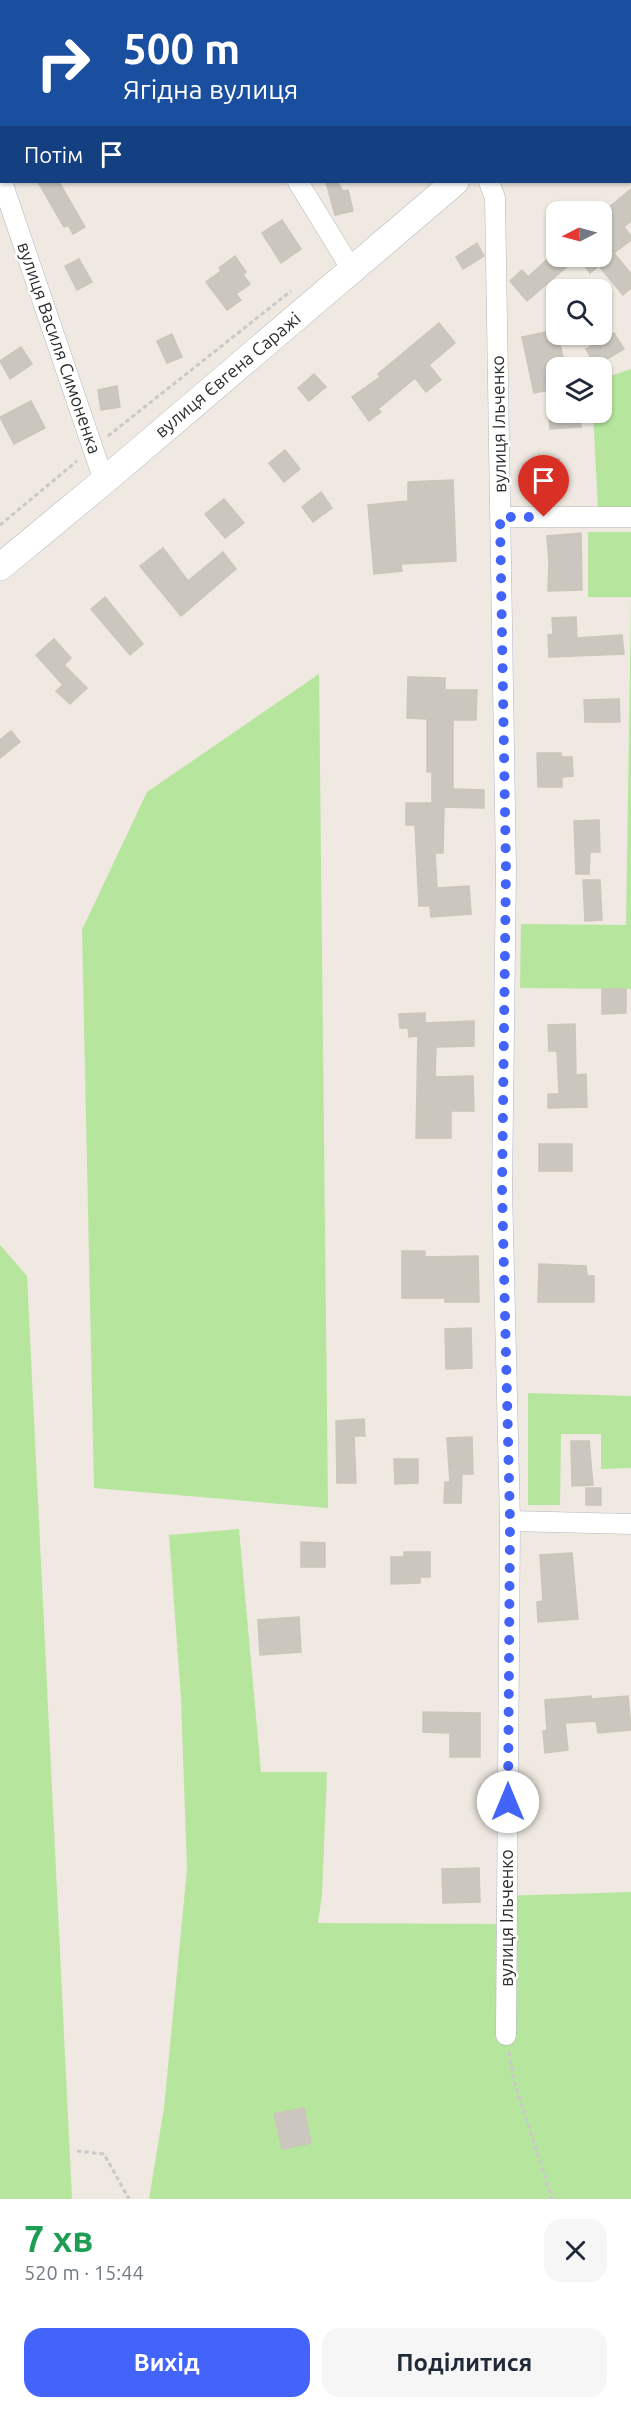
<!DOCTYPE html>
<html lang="uk">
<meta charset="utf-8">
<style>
body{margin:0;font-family:Ubuntu,sans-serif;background:#f6f6f7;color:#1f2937;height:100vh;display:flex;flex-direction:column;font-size:22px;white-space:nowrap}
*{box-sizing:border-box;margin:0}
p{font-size:20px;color:#747a83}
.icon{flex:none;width:33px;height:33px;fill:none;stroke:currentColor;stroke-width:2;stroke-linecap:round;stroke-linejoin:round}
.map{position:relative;height:2199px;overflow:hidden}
.side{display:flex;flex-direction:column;background:#fff;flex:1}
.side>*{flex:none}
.hud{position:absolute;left:0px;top:0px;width:632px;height:183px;box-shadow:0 2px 4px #0004;background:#1a4fa0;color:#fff;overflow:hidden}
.needle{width:39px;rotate:264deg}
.fabs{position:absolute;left:546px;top:201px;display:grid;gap:12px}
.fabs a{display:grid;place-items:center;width:66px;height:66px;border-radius:12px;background:#fff;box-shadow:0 2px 4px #0004;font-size:30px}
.pin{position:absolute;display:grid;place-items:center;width:51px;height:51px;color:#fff;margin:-62px -26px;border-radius:50% 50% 50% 0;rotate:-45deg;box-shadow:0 0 6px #0007}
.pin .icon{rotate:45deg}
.me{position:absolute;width:66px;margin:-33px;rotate:0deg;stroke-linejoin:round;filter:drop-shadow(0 0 4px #0008)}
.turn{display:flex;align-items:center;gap:21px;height:126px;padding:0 24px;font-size:27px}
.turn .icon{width:78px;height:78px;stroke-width:2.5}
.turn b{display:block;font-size:42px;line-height:51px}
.then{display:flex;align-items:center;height:57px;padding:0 24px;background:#0003;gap:12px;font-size:22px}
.round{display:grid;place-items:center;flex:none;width:63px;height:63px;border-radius:18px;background:#f6f6f7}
.summary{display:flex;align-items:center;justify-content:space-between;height:102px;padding:0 24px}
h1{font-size:36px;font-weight:600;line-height:45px;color:#1e9e55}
.cta{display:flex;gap:12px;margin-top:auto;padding:12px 24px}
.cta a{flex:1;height:69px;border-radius:18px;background:#4264fb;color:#fff;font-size:24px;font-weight:600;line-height:69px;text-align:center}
.cta a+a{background:#f6f6f7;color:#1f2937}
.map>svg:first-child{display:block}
</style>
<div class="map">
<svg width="631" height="2199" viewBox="0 0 631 2199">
<rect width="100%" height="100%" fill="#efe9e1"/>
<g fill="#b6e59e">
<path d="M631,369V507L598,508L593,413L602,412V379Z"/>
<rect x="588" y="532" width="43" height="65"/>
<path d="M631,601V989L520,988L521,924L626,925Z"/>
<path d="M319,674L328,1508L94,1488L82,930L147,792Z"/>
<path d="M0,1245L27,1276L72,2199H0Z"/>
<path d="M528,1393L631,1396V1468L601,1469V1434H561L560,1505H528Z"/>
<path d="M239,1529L261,1772H327L322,1895L318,1923L499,1924L503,1896L631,1892V2199H149L164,2108L187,1869L181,1698L169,1535Z"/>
</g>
<g fill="#cbc7bf" stroke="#cbc5ba" stroke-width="1.5">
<path d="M38,182H59L85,227L73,234L68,225L64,227Z"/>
<path d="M326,182H337L343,191L348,190L353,211L335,215Z"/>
<path d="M631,189V221L624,227L631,236V240L614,253L631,274V288L623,295L599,266L590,273L578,257L527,301L510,281L522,270L528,277L551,256H602V213Z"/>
<path d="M282,220L301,249L281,263L262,233Z"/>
<path d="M477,243L484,256L463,269L456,257Z"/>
<path d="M235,256L246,272L243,275L250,284L236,294L241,300L227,310L206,282L221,271L219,268Z"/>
<path d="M79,259L92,282L77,290L65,266Z"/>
<path d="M439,323L455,343L429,365L441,380L426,392L415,378L378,409L381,412L369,421L352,397L380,377L378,374Z"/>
<path d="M556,330L566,368H556V389L534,393L522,337Z"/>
<path d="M614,333L624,349L595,366L586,349Z"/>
<path d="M172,334L182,357L167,363L157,341Z"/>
<path d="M21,347L32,364L10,379L0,361Z"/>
<path d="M314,374L326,387L309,401L298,388Z"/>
<path d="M117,386L120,407L101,410L98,390Z"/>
<path d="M31,401L45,428L14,444L0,417Z"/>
<path d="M549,412H580L581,427L550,429Z"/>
<path d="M285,450L300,469L284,482L269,463Z"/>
<path d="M559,459L560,483L532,485V460Z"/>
<path d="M453,480L456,561L401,564L402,571L374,574L368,505L408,501V482Z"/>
<path d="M321,492L332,508L313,522L302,507Z"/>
<path d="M224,499L244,523L225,538L205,514Z"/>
<path d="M581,533L582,590L548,591L549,563L547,536Z"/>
<path d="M163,548L188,581L223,552L236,569L181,616L140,566Z"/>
<path d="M105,597L143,644L130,655L91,609Z"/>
<path d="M576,617L577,638L622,635L624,654L549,657L548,635L553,634L552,618Z"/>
<path d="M54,639L71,658L64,665L87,688L70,704L56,691L63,685L36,655Z"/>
<path d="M408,677L445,678V690H477L476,720H453V789L484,790V808L444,807L443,853H435L437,888L469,886L471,914L431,917L430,906H419L415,825H406V803H432V772H427V719L407,718Z"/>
<path d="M619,699L620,722H585L584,700Z"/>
<path d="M11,731L20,742L0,758V740Z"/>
<path d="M537,753H561V757H572L573,776L562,777V787H538Z"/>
<path d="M599,820L600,852H590L589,874H576L574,821Z"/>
<path d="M583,880H600L602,920L585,921Z"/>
<path d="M602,989H626V1013L602,1014Z"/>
<path d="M425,1013V1023L474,1021V1046L436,1047L435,1077L473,1076L474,1111H451V1138H416L418,1036L409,1037L408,1028H400L399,1014Z"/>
<path d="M575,1024L576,1075L586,1074L587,1107L548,1108V1094H559L557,1051H549L548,1025Z"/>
<rect x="539" y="1144" width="33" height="27"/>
<path d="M402,1251H425V1257L478,1256L479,1302H445V1298H402Z"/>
<path d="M539,1264L586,1266L587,1276H594V1302H538Z"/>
<path d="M471,1328L472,1368L446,1369L445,1329Z"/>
<path d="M364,1419L365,1436H354L356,1483H337L336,1421Z"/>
<path d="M472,1437L473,1474H462L461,1503H444L445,1482H450L447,1438Z"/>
<path d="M571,1441H589L593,1485L572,1486Z"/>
<path d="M394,1459H418V1483L395,1484Z"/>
<rect x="586" y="1488" width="15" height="17"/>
<path d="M301,1542L325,1543V1567H301Z"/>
<path d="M404,1552H430V1577H420V1583L391,1584V1557H404Z"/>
<path d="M572,1553L578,1619L538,1622L537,1602L543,1601L540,1555Z"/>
<path d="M299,1617L301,1652L260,1655L258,1620Z"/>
<path d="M591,1696V1699L628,1696L631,1730L598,1733L596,1721L565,1723L568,1750L545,1753L543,1731L547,1730L545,1700Z"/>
<path d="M423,1712L480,1713V1757H450V1733L423,1732Z"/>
<path d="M479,1868L480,1902L443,1903L442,1869Z"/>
<path d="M304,2108L311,2143L282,2149L274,2114Z"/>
</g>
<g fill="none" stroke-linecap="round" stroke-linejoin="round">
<defs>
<g id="minor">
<path d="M188,0L189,2"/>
<path d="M426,0V2"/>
<path d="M2,182L104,481"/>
<path d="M298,182L352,270"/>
<path d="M489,182L495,198L506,870L502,1189L510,1521L506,2035"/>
<path d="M500,517H631"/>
<path d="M510,1521L631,1524"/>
</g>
<g id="secondary">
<path d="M630,34L631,33"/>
<path d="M0,567L104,481L455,182"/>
</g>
</defs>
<use href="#minor" stroke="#b4b7c1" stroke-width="21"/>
<use href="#secondary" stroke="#b4b7c1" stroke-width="28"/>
<g stroke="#c9c9c9" stroke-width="3" stroke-dasharray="4.5 3" stroke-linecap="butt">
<path d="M630,2L631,1"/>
<path d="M108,436L291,291"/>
<path d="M0,525L77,461"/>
<path d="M509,2052L513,2077L552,2199"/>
<path d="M77,2151L104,2154L129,2199"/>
</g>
<use href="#minor" stroke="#fff" stroke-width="20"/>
<use href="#secondary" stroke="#fff" stroke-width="27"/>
</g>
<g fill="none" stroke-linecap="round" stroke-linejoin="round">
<path stroke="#4264fb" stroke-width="10" stroke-dasharray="0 18" d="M508,1802L510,1521L502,1189L506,870L500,517H544"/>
</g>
<g text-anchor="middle" stroke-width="5" stroke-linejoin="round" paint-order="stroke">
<g font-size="18" fill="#2e2e2e" stroke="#fff">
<text transform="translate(59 348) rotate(71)" y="6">вулиця Василя Симоненка</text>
<text transform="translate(228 375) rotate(-40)" y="6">вулиця Євгена Саражі</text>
<text transform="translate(499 424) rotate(-91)" y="6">вулиця Ільченко</text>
<text transform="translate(507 1918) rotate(-90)" y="6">вулиця Ільченко</text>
</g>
</g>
</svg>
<div class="fabs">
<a><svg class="needle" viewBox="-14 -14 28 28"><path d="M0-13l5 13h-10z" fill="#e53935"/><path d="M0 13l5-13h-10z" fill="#747a83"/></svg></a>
<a><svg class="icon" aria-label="search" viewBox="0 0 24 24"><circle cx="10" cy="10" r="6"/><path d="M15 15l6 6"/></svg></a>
<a><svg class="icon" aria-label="layers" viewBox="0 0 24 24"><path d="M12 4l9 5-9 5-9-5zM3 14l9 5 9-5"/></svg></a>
</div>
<div class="pin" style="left:544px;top:517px;background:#d93025"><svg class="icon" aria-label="arrive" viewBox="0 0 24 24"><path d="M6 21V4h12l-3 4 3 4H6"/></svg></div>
<svg class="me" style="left:508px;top:1802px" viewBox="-20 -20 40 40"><circle r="19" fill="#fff"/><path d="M0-13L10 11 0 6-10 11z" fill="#4264fb"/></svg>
<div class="hud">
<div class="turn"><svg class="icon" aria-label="right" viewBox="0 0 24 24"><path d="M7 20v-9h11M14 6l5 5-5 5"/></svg><div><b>500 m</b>Ягідна вулиця</div></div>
<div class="then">Потім<svg class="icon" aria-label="arrive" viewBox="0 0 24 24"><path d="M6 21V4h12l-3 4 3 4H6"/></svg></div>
</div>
</div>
<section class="side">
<div class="summary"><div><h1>7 хв</h1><p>520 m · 15:44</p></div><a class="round"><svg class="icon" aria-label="close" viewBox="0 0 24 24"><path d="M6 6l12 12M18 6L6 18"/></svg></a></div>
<div class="cta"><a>Вихід</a><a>Поділитися</a></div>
</section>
